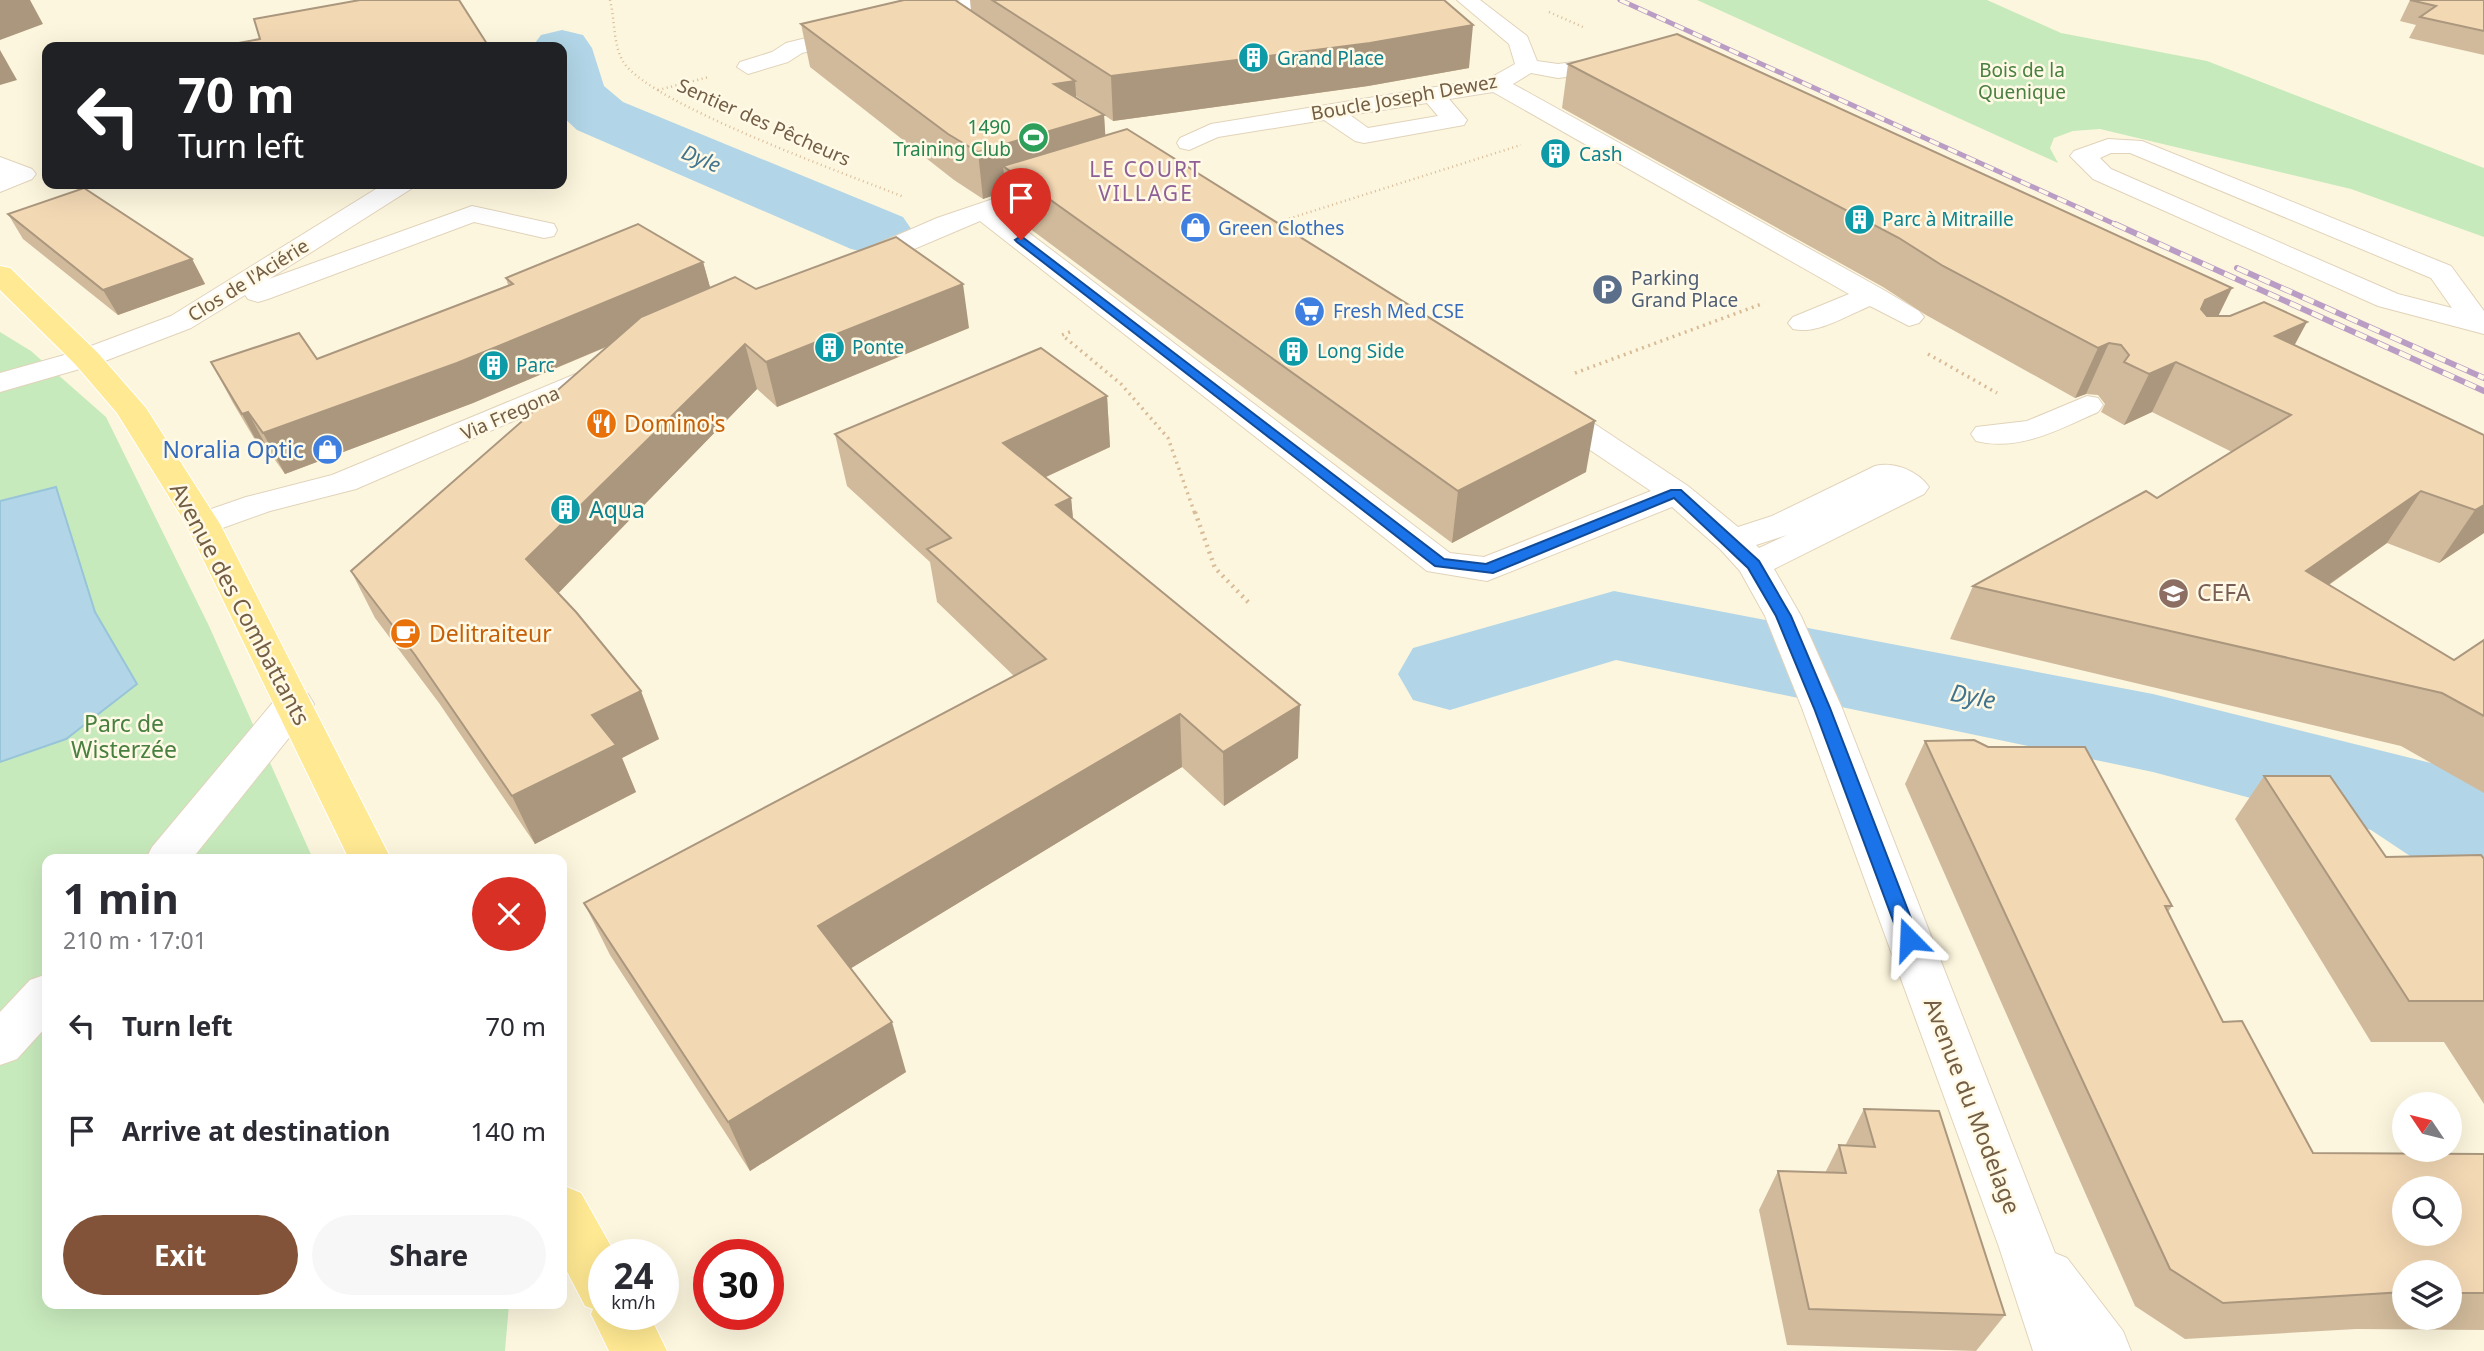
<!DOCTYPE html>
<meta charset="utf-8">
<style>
body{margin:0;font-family:"Noto Sans",sans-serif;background:#f7f7f7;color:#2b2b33;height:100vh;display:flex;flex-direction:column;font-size:26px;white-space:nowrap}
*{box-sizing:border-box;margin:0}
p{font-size:23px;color:#7c7c81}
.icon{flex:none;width:38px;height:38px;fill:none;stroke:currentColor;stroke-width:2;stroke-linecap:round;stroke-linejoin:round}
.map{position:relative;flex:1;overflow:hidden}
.drawer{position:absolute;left:42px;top:854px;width:525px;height:455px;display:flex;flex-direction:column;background:#fff;border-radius:14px;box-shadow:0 7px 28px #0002}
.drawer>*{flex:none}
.banner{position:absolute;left:42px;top:42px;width:525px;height:147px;border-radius:14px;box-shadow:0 7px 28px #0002;background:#202124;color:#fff;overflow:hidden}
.needle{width:46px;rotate:305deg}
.controls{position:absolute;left:2392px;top:1092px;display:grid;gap:14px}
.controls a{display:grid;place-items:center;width:70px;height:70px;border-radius:50%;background:#fff;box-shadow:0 7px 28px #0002;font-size:35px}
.speed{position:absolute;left:588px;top:1239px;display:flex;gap:14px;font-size:35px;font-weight:700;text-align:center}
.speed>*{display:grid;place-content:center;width:91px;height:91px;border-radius:50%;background:#fff;box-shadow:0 7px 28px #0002;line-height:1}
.speed small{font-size:18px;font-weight:400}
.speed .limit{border:10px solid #d22;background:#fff;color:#111}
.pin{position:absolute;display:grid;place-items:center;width:60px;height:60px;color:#fff;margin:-72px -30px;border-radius:50% 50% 50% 0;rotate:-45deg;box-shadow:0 0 7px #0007}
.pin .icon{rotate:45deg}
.me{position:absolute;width:77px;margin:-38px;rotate:339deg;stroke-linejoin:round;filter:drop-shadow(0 0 5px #0008)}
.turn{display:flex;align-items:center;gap:24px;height:147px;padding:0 21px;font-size:32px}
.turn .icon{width:91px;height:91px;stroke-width:2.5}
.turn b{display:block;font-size:49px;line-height:60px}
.round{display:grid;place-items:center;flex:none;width:74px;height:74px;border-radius:37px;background:#f7f7f7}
.overview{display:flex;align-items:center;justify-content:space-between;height:119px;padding:0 21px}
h1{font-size:42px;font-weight:700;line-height:52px}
.button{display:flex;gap:14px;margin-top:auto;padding:14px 21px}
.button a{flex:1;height:80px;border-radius:42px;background:#825338;color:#fff;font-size:28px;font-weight:700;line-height:80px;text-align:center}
.button a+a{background:#f7f7f7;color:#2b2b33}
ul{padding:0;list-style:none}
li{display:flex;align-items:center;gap:21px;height:105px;padding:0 21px}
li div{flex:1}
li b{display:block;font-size:26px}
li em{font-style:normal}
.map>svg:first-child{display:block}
</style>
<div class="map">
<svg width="2484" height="1351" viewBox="0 0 2484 1351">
<rect width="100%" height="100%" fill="#fdf6de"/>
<g fill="#c7eabc">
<path d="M1697,0H1987L2061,33L2207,61L2484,168V237L2351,189L2100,129L2073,131L2054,138L2050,148L2058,163Z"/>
<path d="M0,332L31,351L106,417L209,626L313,859H47V1304H509L505,1351H0Z"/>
</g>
<path fill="#b2d6e7" stroke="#98c4d9" stroke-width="2" d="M56,487L95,612L137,684L66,739L0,762V501Z"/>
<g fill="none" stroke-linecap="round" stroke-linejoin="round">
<g fill="#b2d6e7" fill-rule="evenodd">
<path d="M562,30L583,35L592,48L604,86L623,102L903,217L914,233L903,249L877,255L851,249L577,130L562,116V47H532L541,35Z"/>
<path d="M1614,591L2153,694L2447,767L2484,789V891L2443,878L2371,830L2153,772L1616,660L1450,710L1413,700L1398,674L1413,648Z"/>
</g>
<defs>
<g id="minor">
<path d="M961,0H996L993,4L914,24L903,18L906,13Z"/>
<path d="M1457,0H1480L1527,36L1537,61L1558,64L1619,56L1627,58L1630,63L1627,68L1619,70L1558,78L1531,73L1513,84L1882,289L1919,311L1924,317L1919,323L1909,326L1870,306C1848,315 1817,335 1793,329L1788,323L1793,317L1849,294L1493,92L1449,99L1467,120L1464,125L1364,143L1355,141L1324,120L1218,137L1189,150L1180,148L1177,143L1180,138L1211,124L1490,78L1515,64L1509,44ZM1427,103L1438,116L1368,128L1350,115Z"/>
<path d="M855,26L863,28L866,33L863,38L802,53L788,62L748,74L737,67L740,62L772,52L786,43Z"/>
<path d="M2108,139L2142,141L2451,266L2484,311V334L2378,306L2093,179L2070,156L2074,151ZM2111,153H2130L2431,278L2452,308L2398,294L2111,169L2100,158Z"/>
<path d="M0,157L32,169L36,174L32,179L0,192Z"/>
<path d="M1058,177L1067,180L1071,185L1067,190L1003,213L1450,553L1484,557L1651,491L1538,415L1533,408L1538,401L1549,399L1560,401L1688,486L1738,527L1772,516L1875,466C1894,461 1918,471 1929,487L1924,494L1774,569L1801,616L1842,708L2055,1253L2067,1258L2123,1331L2131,1351H2033L1999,1247L1802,708L1765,616L1740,571L1720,549L1672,507L1487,581L1427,571L980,221L867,269H847L843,263L847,257L937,218ZM1787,535L1759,548L1756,545Z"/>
<path d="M384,184H415L411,189L269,279L472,206L554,224L557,230L554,236L544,238L474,222L268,299L258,302L248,299L245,295L191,328L97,364L0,392V373L75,352L171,316Z"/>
<path d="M602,363L613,366L617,372L613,378L356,489L270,511L203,535L191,532L186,524L191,516L246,497L332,475Z"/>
<path d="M2087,396L2098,398L2103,405L2098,412C2060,429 2019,452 1976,441L1971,434L1976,427L2027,421Z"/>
<path d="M294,690L308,694L314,704L308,714L192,859H146L152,847L280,694Z"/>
<path d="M47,974V1026L17,1059L0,1065V1012L30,980Z"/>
</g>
<g id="major">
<path d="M0,266L10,268L97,352L146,408L220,524L391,859H349L186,524L117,413L75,364L0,290Z"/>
<path d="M562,1185L581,1193L616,1255H604V1314H649L667,1351H609L591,1314L593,1309L585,1306L562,1262Z"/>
</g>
</defs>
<use href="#minor" stroke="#e1d3ba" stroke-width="2"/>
<use href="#major" stroke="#fff" stroke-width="2"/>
<g stroke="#d8bc98" stroke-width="2.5" stroke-dasharray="1 3.5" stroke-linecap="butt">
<path d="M610,0C615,19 613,47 624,63C653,105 849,175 904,197"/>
<path d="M1549,12L1583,27"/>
<path d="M658,90L709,77"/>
<path d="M1272,224L1521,145"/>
</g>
<g stroke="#d8bc98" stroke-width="3.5" stroke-dasharray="2 4.5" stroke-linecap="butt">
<path d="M1070,332L1062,335L1121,384L1168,438L1195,514"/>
<path d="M1928,354L1997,393"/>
<path d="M1575,373L1764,303"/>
</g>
<path stroke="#d8bc98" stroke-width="4.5" stroke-dasharray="2 5" stroke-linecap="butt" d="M1195,512L1215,568L1250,604"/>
<use href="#minor" fill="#fff" fill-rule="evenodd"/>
<use href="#major" fill="#ffe993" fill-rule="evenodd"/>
<defs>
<path id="rail-far1" d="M1620,0L2119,226"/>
<g id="rail">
<path d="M2115,224L2484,391"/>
<path d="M2237,268L2484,378"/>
</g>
</defs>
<use href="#rail-far1" stroke="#ba9dc5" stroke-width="5"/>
<use href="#rail" stroke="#ba9dc5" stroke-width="6"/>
<use href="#rail-far1" stroke="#fff9e5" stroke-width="3.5" stroke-dasharray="10" stroke-linecap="butt"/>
<use href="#rail" stroke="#fff9e5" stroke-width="4.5" stroke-dasharray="12" stroke-linecap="butt"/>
</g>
<g fill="#d1ba9b" fill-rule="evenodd">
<path d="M970,0H1444L1469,68L1368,86L1113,121L1076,96V98L1104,115L1105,136L1586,472L1452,543L1009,213L1006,191L983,199L954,180L810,67L801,24L971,11Z"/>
<path d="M2410,0H2484V55L2409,38L2416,25L2400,21Z"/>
<path d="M1568,64L2294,345L2484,435V533L2439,563L2387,543L2329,585L2454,660L2484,640V793L2401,746L1950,639L1973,586L2157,498L2232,452L2152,412L2124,425L2101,412L2105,404L2098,395L2086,394L2075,398L1926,315L1883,287L1562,108Z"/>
<path d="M8,214L192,259L205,284L118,315L23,239Z"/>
<path d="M703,262L710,288L756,289L969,328L777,407L757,389L558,593L659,739L622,758L636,792L535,844L439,703L375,618L351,571L609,346L473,403L285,474L270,453L264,455L233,403L211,362L317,359L508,285L506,278Z"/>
<path d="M1107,396L1110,447L1046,477L1071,498L1073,519L1298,758L1224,806L1182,767L851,968L906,1072L750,1171L610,955L584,903L1014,676L937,602L930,562L847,486L835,434Z"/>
<path d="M1925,741L1988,747L2172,906L2168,912L2223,1022L2313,1153L2484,1154V1330L2356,1329L2185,1339L2135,1306L1905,784ZM2404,1272H2450V1318H2404Z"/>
<path d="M2264,776L2386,857L2484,859V1104L2444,1042H2371L2235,819Z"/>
<path d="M1864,1109L2005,1315L1976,1351L1787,1345L1759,1210L1778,1171L1825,1173L1839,1145L1845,1146Z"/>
</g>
<g fill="#aa977e">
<path d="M0,0H30L43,24L0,40Z"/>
<path d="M1473,25L1469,68L1368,86L1113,121L1111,76Z"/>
<path d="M0,50L17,80L0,85Z"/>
<path d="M1075,81L1078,122L1104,115L1107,160L1003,166L1006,191L983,199L978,152L1054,84Z"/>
<path d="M192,259L205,284L118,315L103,290Z"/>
<path d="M703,262L714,301L473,403L285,474L263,433Z"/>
<path d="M963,284L969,328L777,407L766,362Z"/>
<path d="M2232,288L2208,337L2181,350L2205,300Z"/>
<path d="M2307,322L2280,372L2275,336Z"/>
<path d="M2109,343L2086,394L2075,398L2098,348Z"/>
<path d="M745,344L757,389L546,606L526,559Z"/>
<path d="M2176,362L2152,412L2124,425L2149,374Z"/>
<path d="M1107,396L1110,447L1009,494L1003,443Z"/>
<path d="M248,412L270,453L264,455L242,414Z"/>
<path d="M1595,421L1586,472L1452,543L1458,491Z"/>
<path d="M2421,491L2387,543L2273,624L2306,571Z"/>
<path d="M1071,498L1076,550L1056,505Z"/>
<path d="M2484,505V533L2439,563L2475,510Z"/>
<path d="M641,691L659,739L622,758L636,792L535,844L512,796L592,715Z"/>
<path d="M1300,705L1298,758L1224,806L1223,752Z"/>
<path d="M1180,714L1182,767L835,978L818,926Z"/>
<path d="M892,1022L906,1072L750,1171L728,1122Z"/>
</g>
<g fill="#f3d8b4" stroke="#aa977e" stroke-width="2" fill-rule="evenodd">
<path d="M360,0H459L489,47H217L260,39L254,19Z"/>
<path d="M904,0H955L1075,81L1054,84L1104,115L978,152L948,134L801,24Z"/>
<path d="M992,0H1444L1473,25L1370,43L1111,76Z"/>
<path d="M2410,0H2484V31L2420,17L2436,6Z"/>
<path d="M1677,34L2232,288L2205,300L2201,309L2207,316H2230L2264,302L2307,322L2275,336L2484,435V505L2475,510L2421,491L2306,571L2454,660L2484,640V716L2442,693L1973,586L2146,491L2157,498L2291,415L2176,362L2149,374L2124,362L2129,355L2121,345L2109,343L2098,348L1943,266L1899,238L1568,64Z"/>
<path d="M1127,129L1595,421L1458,491L1003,166Z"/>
<path d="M84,188L192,259L103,290L8,214Z"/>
<path d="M638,224L703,262L457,363L263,433L248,412L242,414L211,362L299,333L317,359L513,284L506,278Z"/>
<path d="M896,237L963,284L766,362L745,344L526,559L576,612L641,691L592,715L616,745L512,796L415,655L351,571L641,317L735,277L756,289Z"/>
<path d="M1041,348L1107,396L1003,443L1071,498L1056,505L1300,705L1223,752L1180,714L818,926L892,1022L728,1122L584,903L1046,659L927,549L951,538L835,434Z"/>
<path d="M1974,740L1988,747H2085L2172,906H2165L2223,1022L2242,1021L2313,1153L2484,1154V1293H2450V1272H2404V1292L2223,1303L2170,1269L1925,741ZM2404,1188H2450V1234H2404Z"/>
<path d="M2264,776H2330L2386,857L2481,855L2484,859V1001H2409Z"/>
<path d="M1864,1109L1939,1111L2005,1315L1809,1309L1778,1171L1846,1173L1839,1145L1875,1147Z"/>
</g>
<path fill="#1a73e8" stroke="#114b97" stroke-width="2" d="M1021,236L1444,559L1486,564L1671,490H1681L1759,561L1791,616L1830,708L1919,939L1916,944H1903L1900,939L1814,708L1776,616L1748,568L1674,498L1493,573L1435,566L1017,242L1015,240Z"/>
<defs>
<symbol id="building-disc" viewBox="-11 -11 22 22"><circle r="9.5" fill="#0f9aa8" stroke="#fff9e5"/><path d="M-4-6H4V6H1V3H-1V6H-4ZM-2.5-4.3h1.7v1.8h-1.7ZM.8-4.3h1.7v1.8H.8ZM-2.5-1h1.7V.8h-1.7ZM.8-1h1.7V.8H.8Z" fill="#fff"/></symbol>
<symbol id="stadium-disc" viewBox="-11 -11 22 22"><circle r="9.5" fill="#2e9e5b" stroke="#fff9e5"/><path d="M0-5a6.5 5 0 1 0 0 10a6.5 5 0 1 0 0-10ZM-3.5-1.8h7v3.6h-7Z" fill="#fff"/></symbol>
<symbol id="shop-disc" viewBox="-11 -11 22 22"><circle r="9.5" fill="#3f7fe0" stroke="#fff9e5"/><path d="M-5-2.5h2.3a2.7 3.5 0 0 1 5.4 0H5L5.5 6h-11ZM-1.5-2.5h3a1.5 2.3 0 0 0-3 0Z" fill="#fff"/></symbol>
<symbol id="parking-disc" viewBox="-11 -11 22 22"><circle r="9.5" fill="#5c6f8a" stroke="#fff9e5"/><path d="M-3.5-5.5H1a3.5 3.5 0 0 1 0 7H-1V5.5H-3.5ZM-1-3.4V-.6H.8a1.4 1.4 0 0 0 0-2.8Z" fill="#fff"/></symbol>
<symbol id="supermarket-disc" viewBox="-11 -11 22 22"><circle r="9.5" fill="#3f7fe0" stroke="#fff9e5"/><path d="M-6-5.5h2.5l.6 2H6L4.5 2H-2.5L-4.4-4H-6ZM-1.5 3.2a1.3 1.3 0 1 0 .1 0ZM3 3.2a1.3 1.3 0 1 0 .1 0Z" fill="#fff"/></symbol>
<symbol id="restaurant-disc" viewBox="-11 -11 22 22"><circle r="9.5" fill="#e8710a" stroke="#fff9e5"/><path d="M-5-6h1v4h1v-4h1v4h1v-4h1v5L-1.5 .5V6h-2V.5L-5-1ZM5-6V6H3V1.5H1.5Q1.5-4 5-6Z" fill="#fff"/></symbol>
<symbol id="school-disc" viewBox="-11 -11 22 22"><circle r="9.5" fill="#8d6e63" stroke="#fff9e5"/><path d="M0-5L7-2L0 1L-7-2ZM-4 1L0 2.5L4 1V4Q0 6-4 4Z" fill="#fff"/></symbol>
<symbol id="cafe-disc" viewBox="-11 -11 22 22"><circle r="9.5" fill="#e8710a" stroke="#fff9e5"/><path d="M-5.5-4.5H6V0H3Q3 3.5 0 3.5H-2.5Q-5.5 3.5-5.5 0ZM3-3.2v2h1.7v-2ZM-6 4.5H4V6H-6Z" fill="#fff"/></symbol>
</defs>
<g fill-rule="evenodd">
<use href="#building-disc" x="1236" y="40" width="35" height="35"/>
<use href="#stadium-disc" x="1016" y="120" width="35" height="35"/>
<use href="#building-disc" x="1538" y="136" width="35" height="35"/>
<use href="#building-disc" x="1842" y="202" width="35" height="35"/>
<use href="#shop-disc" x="1178" y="210" width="35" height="35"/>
<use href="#parking-disc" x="1590" y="272" width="35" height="35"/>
<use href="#supermarket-disc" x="1292" y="294" width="35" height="35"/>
<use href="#building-disc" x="812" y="330" width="35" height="35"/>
<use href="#building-disc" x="1276" y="334" width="35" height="35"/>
<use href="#building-disc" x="476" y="348" width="35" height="35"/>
<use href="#restaurant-disc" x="584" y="406" width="35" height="35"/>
<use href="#shop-disc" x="310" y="432" width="35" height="35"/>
<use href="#building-disc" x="548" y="492" width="35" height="35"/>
<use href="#school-disc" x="2156" y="576" width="35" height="35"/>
<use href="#cafe-disc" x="388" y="616" width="35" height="35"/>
</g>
<g text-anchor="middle" stroke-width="5" stroke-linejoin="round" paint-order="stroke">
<g font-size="19" fill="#0d838f" stroke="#fff9e5" text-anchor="start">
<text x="1277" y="65">Grand Place</text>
<text x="1579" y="161">Cash</text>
<text x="1882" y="226">Parc à Mitraille</text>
<text x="852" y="354">Ponte</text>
<text x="1317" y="358">Long Side</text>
<text x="516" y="372">Parc</text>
</g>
<g font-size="19" fill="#478040" stroke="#fff9e5">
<text x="2022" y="77">Bois de la<tspan x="2022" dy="22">Quenique</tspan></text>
</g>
<g font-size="19" fill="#735e45" stroke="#fff9e5">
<text transform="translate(1404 97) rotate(-10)" y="7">Boucle Joseph Dewez</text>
<text transform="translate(764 122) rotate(24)" y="7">Sentier des Pêcheurs</text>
<text transform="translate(248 280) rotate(-32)" y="7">Clos de l'Aciérie</text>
<text transform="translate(510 413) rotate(-24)" y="7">Via Fregona</text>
</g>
<g font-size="19" fill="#27864d" stroke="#fff9e5" text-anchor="end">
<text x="1011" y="134">1490<tspan x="1011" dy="22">Training Club</tspan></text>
</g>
<g font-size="19" fill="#366cbe" stroke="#fff9e5" text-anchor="start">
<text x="1218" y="235">Green Clothes</text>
<text x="1333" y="318">Fresh Med CSE</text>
</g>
<g font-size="19" fill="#4e5e75" stroke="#fff9e5" text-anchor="start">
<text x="1631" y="285">Parking<tspan x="1631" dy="22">Grand Place</tspan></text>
</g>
<g font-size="21" font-style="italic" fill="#41758f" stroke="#fff9e5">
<text transform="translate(701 159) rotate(23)" y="7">Dyle</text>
</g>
<g font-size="21" letter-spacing="2" fill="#8e6097" stroke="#fff9e5">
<text x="1146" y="177">LE COURT<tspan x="1146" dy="24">VILLAGE</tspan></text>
</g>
<g font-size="23" fill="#c56008" stroke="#fff9e5" text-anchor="start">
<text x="624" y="432">Domino's</text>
<text x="429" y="642">Delitraiteur</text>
</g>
<g font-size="23" fill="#366cbe" stroke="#fff9e5" text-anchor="end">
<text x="304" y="458">Noralia Optic</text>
</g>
<g font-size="23" fill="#0d838f" stroke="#fff9e5" text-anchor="start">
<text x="589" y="518">Aqua</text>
</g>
<g font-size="23" fill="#785e54" stroke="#fff9e5" text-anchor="start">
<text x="2197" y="601">CEFA</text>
</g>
<g font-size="23" fill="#735e45" stroke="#fff9e5">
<text transform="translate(240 604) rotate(62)" y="8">Avenue des Combattants</text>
<text transform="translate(1972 1106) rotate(69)" y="8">Avenue du Modelage</text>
</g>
<g font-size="23" fill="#478040" stroke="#fff9e5">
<text x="124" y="732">Parc de<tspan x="124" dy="26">Wisterzée</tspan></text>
</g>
<g font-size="24" font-style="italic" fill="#41758f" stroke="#fff9e5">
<text transform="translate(1973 697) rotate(11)" y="8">Dyle</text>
</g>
</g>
</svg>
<div class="controls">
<a><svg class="needle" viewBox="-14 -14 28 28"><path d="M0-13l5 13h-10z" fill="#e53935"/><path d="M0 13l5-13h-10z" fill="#7c7c81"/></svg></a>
<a><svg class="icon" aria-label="search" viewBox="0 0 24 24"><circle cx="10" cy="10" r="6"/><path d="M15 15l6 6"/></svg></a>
<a><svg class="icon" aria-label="layers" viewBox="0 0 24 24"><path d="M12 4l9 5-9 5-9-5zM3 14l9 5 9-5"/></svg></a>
</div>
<div class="speed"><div>24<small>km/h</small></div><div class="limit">30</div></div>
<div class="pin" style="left:1021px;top:240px;background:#d93025"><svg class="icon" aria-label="arrive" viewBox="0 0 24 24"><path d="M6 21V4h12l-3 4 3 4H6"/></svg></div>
<svg class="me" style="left:1909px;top:939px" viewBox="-20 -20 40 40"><path d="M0-17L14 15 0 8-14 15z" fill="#1a73e8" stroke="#fff" stroke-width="4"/></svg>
<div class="banner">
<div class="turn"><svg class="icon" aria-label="left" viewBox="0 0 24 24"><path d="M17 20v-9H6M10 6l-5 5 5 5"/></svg><div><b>70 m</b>Turn left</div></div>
</div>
<section class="drawer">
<div class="overview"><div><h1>1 min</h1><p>210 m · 17:01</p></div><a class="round" style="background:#d93025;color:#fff"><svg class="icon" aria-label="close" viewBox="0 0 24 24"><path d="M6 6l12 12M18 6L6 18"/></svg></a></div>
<ul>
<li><svg class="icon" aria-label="left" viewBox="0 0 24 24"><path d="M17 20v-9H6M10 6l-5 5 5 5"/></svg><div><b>Turn left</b></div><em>70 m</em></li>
<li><svg class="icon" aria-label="arrive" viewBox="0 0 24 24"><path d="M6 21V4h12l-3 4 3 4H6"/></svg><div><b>Arrive at destination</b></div><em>140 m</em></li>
</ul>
<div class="button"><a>Exit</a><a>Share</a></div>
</section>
</div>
